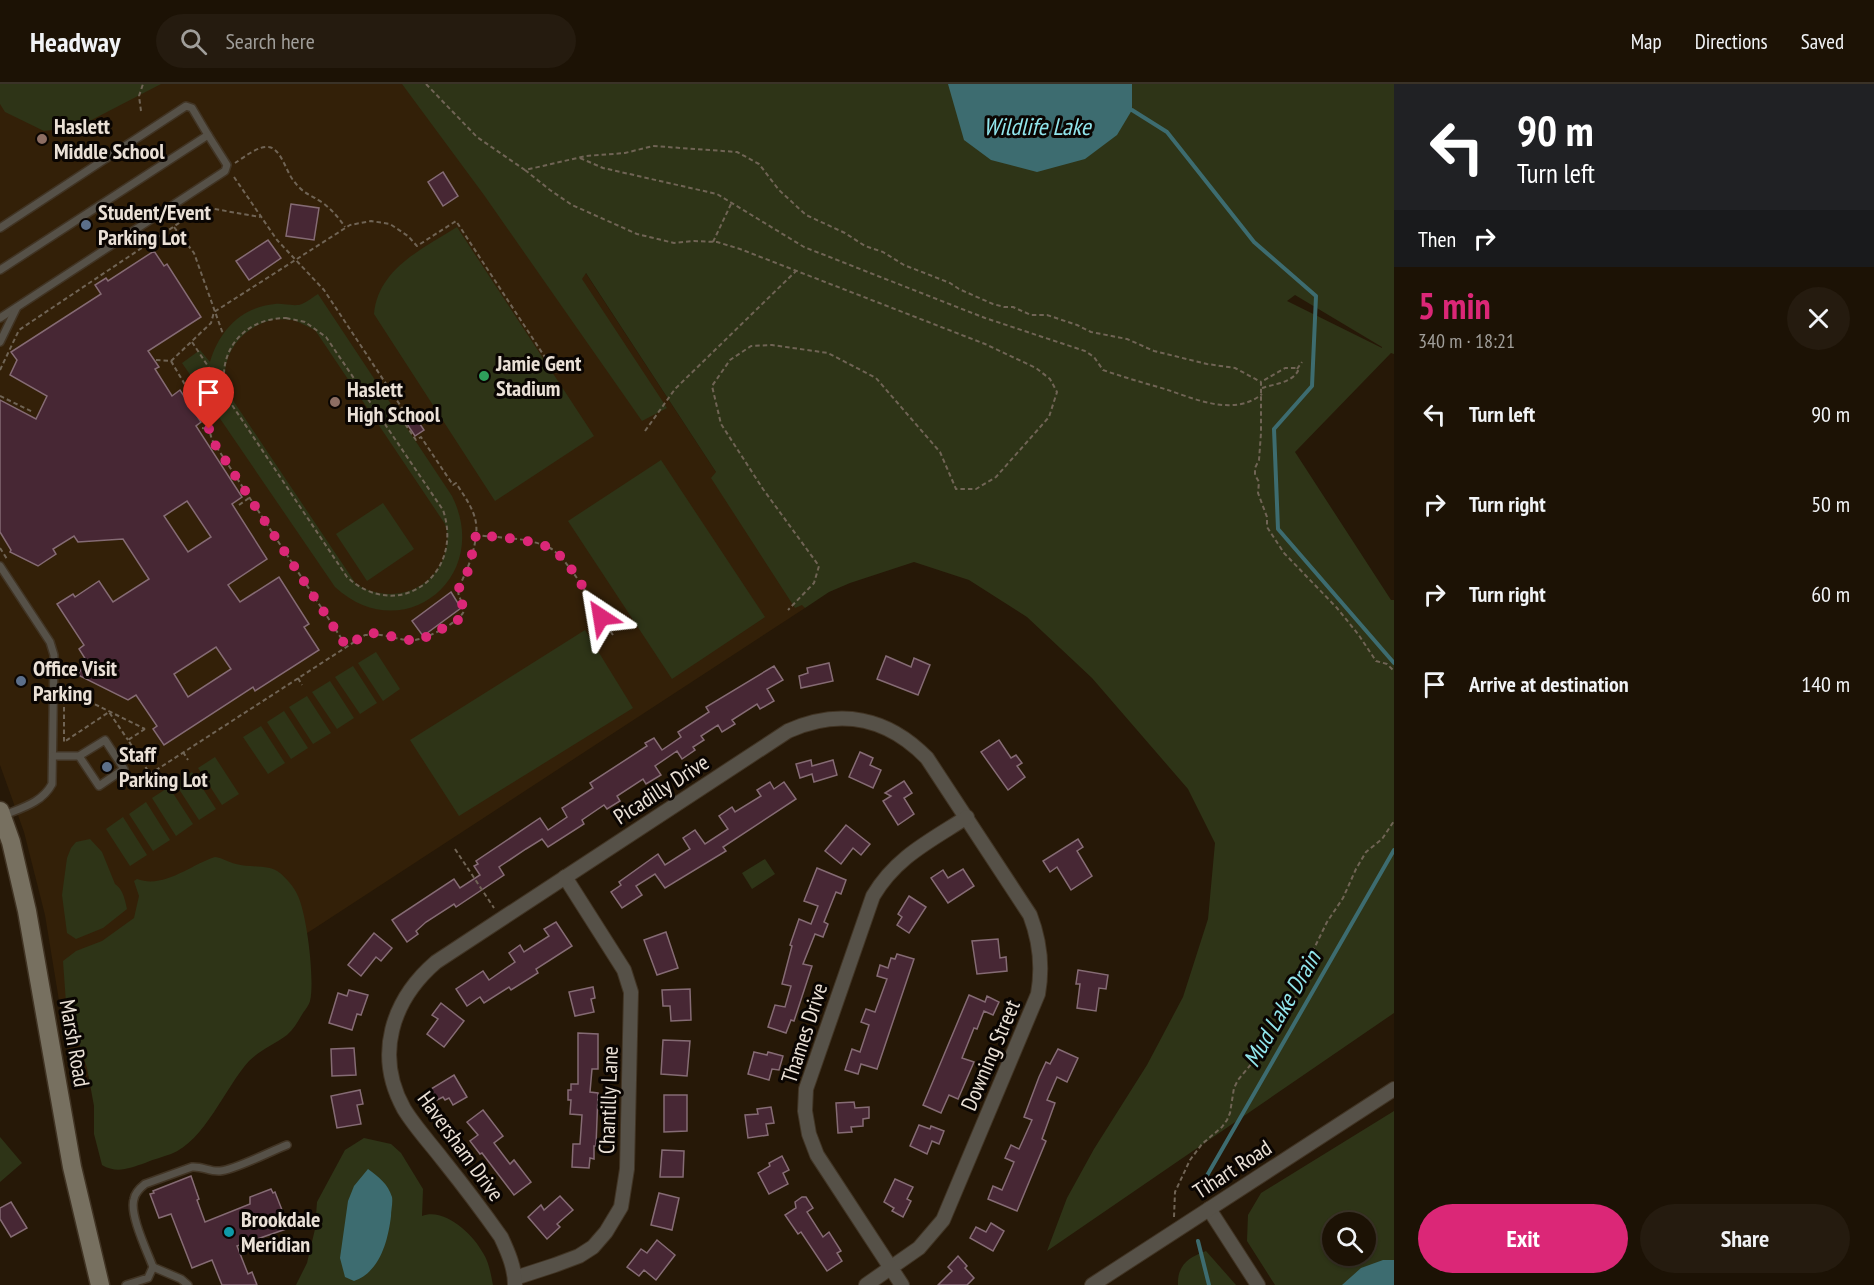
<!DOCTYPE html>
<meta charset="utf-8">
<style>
body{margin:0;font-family:"PT Sans Narrow",sans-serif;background:#251b0f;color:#f1f3f6;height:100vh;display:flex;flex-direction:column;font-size:22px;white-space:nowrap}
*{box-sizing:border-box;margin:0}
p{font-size:20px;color:#a09e9a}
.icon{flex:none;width:33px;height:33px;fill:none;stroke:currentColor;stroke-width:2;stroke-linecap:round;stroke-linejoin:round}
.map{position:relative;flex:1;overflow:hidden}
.panel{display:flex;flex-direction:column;background:#1c1205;width:480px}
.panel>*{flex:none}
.guide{background:#202124;color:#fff;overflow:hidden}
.buttons{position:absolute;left:1322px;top:1128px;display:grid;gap:12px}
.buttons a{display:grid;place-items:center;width:54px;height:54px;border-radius:50%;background:#1c1205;box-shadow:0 2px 4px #0004,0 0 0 2px #3a3227;font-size:30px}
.pin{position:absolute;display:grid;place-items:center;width:51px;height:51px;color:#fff;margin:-62px -26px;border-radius:50% 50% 50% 0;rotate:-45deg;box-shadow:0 0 6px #0007}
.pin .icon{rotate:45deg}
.me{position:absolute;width:66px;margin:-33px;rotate:327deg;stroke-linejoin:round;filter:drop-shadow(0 0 4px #0008)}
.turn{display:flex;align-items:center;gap:21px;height:126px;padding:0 24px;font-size:27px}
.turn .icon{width:78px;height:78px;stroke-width:2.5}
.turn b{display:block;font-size:42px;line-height:51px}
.then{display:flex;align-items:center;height:57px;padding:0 24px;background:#0003;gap:12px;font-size:22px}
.round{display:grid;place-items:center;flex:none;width:63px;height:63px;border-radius:32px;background:#251b0f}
.headline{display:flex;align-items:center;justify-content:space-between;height:102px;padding:0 24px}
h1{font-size:36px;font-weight:800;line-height:45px;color:#db2777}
.primary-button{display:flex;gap:12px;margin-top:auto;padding:12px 24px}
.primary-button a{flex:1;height:69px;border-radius:36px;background:#db2777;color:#fff;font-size:24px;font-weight:800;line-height:69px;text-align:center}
.primary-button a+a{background:#251b0f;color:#f1f3f6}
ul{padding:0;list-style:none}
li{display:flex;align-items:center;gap:18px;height:90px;padding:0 24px}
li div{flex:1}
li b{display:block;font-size:22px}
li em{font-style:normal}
header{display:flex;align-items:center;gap:36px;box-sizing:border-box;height:84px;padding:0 30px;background:#1c1205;border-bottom:2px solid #3a3227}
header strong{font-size:28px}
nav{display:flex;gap:33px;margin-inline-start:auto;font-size:21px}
.search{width:420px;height:54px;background:#251b0f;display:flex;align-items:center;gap:15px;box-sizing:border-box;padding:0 21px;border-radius:33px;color:#a09e9a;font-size:22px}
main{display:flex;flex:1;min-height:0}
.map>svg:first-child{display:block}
</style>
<header>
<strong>Headway</strong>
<div class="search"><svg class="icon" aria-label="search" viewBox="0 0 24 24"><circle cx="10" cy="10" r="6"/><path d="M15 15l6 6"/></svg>Search here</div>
<nav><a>Map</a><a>Directions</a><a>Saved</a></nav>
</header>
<main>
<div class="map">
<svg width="1394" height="1201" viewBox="0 0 1394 1201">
<rect width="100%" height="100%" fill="#261807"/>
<path fill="#332008" d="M0,0H462L805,524L73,1002L45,831L24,748L0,681Z"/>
<g fill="#2e3417" fill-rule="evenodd">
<path d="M0,0H161L78,43L44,47L5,28L0,20Z"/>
<path d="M402,0H1394V270L1391,269L1295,368L1391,516H1394V929L1047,1167L1067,1114L1094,1065L1147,981L1183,913L1208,835L1215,759L1188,705L1092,594L1027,533L969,496L914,478L850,499L829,508L805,524L802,521L795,524L711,394L716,388L586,189L582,195L667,324L642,337L484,111ZM1295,211L1382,263V264L1287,217Z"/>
<path d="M457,143L594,352L495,417L374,230C378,185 422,165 457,143Z"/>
<path d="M318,210L452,412C493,494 402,565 335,503L182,279L200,266L210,278C219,247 241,223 275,220C283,219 295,223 302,220C307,218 313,213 318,210ZM276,235L294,236L315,246L445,440C448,449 448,459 445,469C434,508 389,521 356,500L226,306C219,270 242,242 276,235Z"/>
<path d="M661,376L765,533L672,595L568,437Z"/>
<path d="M383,419L414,465L367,497L336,450Z"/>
<path d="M585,546L633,624L459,732L410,656Z"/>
<path d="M376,568L400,605L383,617L358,579Z"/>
<path d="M353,582L377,619L360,630L335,593Z"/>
<path d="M330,597L354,634L337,645L312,608Z"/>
<path d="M307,612L331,649L313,660L289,623Z"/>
<path d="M284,627L308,664L291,675L267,638Z"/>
<path d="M261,642L285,679L268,690L243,653Z"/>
<path d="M215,673L239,710L222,721L198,684Z"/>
<path d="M192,688L216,725L199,736L175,699Z"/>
<path d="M169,703L193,740L176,752L152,714Z"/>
<path d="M146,718L170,756L153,767L129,730Z"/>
<path d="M123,733L147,771L130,782L106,745Z"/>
<path d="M90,755L102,768L115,800C123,805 125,816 127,825L103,844L76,855L67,849L62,811L67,774L71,764L76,758Z"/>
<path d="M215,773C223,774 228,778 236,780C249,784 270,780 280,789C286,794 294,803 297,810C307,828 315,898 310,917C309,921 305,926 303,929C298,937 294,945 287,951C275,960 260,966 249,977C226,1002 204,1058 171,1070C163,1073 154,1075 145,1079C130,1084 117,1090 102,1081L94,1050V1022L87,984L66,919L63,877L76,867L102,857L134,834L139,812L134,797L137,795C164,805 190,781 215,773Z"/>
<path d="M765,775L775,790L752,805L742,789Z"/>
<path d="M1394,1027V1201H1275L1247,1157L1248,1131L1261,1109ZM1332,1138H1365V1172H1332Z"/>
<path d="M0,1053L22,1079L0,1098Z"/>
<path d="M364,1054L391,1060L401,1069L423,1105L422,1132C444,1123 473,1150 483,1169C489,1178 491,1191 493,1201H296L307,1179L315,1145L317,1118L345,1066Z"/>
<path d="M1206,1167L1236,1201H1178C1177,1181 1189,1173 1206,1167Z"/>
</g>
<g fill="#3d6c70">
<path d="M948,0H1132V26L1117,51L1085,75L1037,88L991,76L964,56Z"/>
<path d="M368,1085C379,1093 388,1100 392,1113C393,1119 391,1126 391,1132C388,1157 380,1188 354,1197L345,1193L340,1174L348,1117L354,1102Z"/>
<path d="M1383,1176H1394V1201H1342L1361,1184Z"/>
</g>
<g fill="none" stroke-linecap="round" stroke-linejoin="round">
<g stroke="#3d6c70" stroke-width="4">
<path d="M1132,26L1167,48L1254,158L1316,212L1312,302L1274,345L1278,445L1394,579"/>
<path d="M1201,1102L1394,766"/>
<path d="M1198,1157L1209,1201"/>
</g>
</g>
<g fill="#472734" stroke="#856b74" stroke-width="1.5" fill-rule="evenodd">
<path d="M443,88L458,112L443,122L428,98Z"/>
<path d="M291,120L319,124L314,156L286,152Z"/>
<path d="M268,156L281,174L249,196L236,177Z"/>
<path d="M154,167L164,182L167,180L201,233L148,267L159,283L155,285L172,312L180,306L201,338L196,342L242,413L232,420L267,475L228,501L240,518L279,493L309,540L304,543L319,566L255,607L253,603L164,661L153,645L157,642L136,611L128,616L78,591L86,576L79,565L84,561L57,520L73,510L75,513L99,497L113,518L149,495L123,455L78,458L74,452L53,465L56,470L38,482L10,468L11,466L0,448V316L36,335L47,312L10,291L17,276L11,268L101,210L95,201L106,194L108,197ZM187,417L211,453L188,468L164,432ZM216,563L231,585L188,613L174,590Z"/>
<path d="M410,325L424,346L415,352L401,331Z"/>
<path d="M451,508L461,524L423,552L412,537Z"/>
<path d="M886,572L911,583L914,574L930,581L918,611L877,595Z"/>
<path d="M829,579L833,597L801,604L799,592L808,589L807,584Z"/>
<path d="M774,582L783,596L767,605L774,617L760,625L757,620L732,636L735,640L722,648L718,641L701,652L704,656L693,663L695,666L682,675L677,667L655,682L661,691L646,700L643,695L617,712L620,717L607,725L604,721L582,736L584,740L548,763L542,755L526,765L499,783L504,791L456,823L454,820L426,838L416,847L418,850L407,858L392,836L454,795L460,804L480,791L474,782L478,780L476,777L540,734L548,746L567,733L562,724L593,704L590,699L647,662L645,659L654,654L662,666L681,653L678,648L709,628L706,623Z"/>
<path d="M999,656L1011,674L1016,671L1022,679L1017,682L1025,693L1008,706L981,668Z"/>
<path d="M860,668L873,674L870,681L881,686L873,704L849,693Z"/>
<path d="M811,676L812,682L833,676L837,691L814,698L812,690L800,694L796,680Z"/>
<path d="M904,697L912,709L904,714L914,730L898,741L883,717L891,712L885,709Z"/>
<path d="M770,698L774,705L784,698L796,715L723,763L726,767L665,804L655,790L636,802L642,811L622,824L611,808L621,801L619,798L658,770L665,781L690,765L683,754L695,746L705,760L728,745L719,732L732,723L735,728L761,712L757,706Z"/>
<path d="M846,741L870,760L861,771L853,764L841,780L825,767Z"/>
<path d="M1078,755L1083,763L1077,767L1092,792L1071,806L1057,783L1050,788L1043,777Z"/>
<path d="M817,784L846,796L841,810L836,808L824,838L828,840L823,853L815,850L803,880L812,882L794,937L791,936L786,949L768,943L775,921L785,923L791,902L782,900L792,862L790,861L799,835L811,840L818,822L804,817Z"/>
<path d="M963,785L974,802L948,819L931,794L943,786L948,794Z"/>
<path d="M909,812L926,823L909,849L897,841L902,833L898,830Z"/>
<path d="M556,838L572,862L536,885L538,889L511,906L509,903L484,919L480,913L467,922L456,905L483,887L489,896L515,878L509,869L520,861L524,868L549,852L544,845Z"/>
<path d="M666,848L678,884L657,891L644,856Z"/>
<path d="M374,849L392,864L381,877L376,873L361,892L348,881Z"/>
<path d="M998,855L1000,874L1006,873L1007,887L977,890L972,857Z"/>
<path d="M897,870L914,875L877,985L861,980L858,990L845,986L852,965L860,968L869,941L861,938L866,925L875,928L887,895L877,892L880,881L888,884L891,874L895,875Z"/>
<path d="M1078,886L1108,891L1106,905L1099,904L1096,927L1077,924L1080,900H1076Z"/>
<path d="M593,903L595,914L591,915L594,928L575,932L569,908Z"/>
<path d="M690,905L691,936L671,937L670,922H663L662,906Z"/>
<path d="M349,906L368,911L361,931L357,930L352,946L329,939L338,909L347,912Z"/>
<path d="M969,911L985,918L987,912L999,918L993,931L984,927L977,945L974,944L962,974L974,978L958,1015L949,1011L941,1029L923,1021Z"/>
<path d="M441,919L464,937L444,963L427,950L438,935L432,931Z"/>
<path d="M578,949L598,950V985H592L590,1008L598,1009L596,1062H594V1075L590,1074L589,1084L572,1083L573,1060H580L582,1031L570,1030L571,1016H568V1006H571V1000H578Z"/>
<path d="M663,956L690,957L687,992L661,990Z"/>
<path d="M354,964L356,991L332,992L331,965Z"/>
<path d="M1058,965L1078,974L1067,998L1057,993L1047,1016L1055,1019L1042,1055L1046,1057L1017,1127L988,1115L993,1102L1002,1106L1014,1078L1005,1074L1011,1061L1019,1065L1032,1036L1024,1033L1039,993L1046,978L1050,980Z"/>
<path d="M754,968L767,971L768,968L783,972L779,986L772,985L769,996L748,990Z"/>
<path d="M454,991L467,1013L453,1021L449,1014L445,1016L443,1013L437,1016L431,1005Z"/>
<path d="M360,1006L363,1020L357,1021L361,1040L337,1044L331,1012Z"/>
<path d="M664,1011H687V1047L664,1048Z"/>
<path d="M854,1018L855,1024L869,1023V1034L863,1035V1042L851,1043L852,1048L838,1049L836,1019Z"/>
<path d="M771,1023L774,1039L766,1040L768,1051L748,1054L745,1031L758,1030L757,1025Z"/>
<path d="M483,1026L503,1052L494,1059L510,1080L514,1076L531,1098L514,1111L482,1069L480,1070L470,1057L478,1051L467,1038Z"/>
<path d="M919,1041L930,1045L931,1042L944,1047L939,1060L932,1057L927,1070L910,1062Z"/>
<path d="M662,1066L684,1067L683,1093H660Z"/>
<path d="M782,1072L789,1086L783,1089L788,1100L769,1110L758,1089L770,1082L769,1079Z"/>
<path d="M191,1092L199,1115L197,1116L205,1138L250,1120V1113L271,1105L273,1109L275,1108L289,1144L237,1162L248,1190L252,1188L257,1201H222L212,1176L192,1184L171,1130L159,1134L150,1110L154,1109L153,1107Z"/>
<path d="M895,1095L913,1103L907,1115L911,1117L903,1133L892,1127L894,1124L884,1118Z"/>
<path d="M659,1109L679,1114L672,1146L651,1141Z"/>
<path d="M560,1112L573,1126L557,1140L560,1143L547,1155L528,1133L541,1121L544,1126Z"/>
<path d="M802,1113H806L813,1124L807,1128L823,1153L829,1148L841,1167L837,1169L842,1177L827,1187L801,1148L798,1150L785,1131L796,1124L795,1118Z"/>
<path d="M11,1118L27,1144L11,1153L0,1135V1124Z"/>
<path d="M991,1139L1004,1147L993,1167L970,1154L976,1143L986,1148Z"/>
<path d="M657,1156L675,1171L656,1196L644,1186L639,1192L627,1183L641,1165L647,1169Z"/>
<path d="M958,1172L967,1182L965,1184L974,1194L967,1201H938L952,1187L948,1183Z"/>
</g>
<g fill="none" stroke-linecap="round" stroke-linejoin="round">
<defs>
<g id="lane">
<path d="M0,144L186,22L192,24L208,51L0,186"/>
<path d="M0,234L225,87L227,81L208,51"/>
<path d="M0,258L16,225"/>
<path d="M0,482L50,558L54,571L52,700C42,719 21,724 2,732"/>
<path d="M53,672H79L99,702L124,685L105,656L79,672"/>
<path d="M153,1183L181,1195L188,1201"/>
<path d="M126,1201L148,1194L153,1183C147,1167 129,1130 134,1115C135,1109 140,1104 145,1100L192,1083C202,1082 210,1088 220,1087C235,1086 271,1067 287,1061"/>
</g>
<g id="street">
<path d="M1209,1125L1258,1201"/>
<path d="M515,1194L555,1181L579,1172L593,1163L606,1148L621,1123L627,1085L631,908L624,886L565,793"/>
<path d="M515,1201C515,1184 508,1168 501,1153C482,1126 463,1101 443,1076C430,1059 415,1043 404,1025C374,971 392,916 436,878L788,647C840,624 887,633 927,674L1030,831C1040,857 1043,882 1038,910L943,1136L919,1164L866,1201"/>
<path d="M902,1201L817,1071L809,1050L805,1027L806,1005L873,812C896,773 930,757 967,733"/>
<path d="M1092,1201L1394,1005"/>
</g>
<path id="secondary" d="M0,727L11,758L27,827L72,1083L100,1201"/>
</defs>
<use href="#lane" stroke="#413424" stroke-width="10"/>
<use href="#street" stroke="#413424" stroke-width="16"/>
<use href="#secondary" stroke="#413424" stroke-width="21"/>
<g stroke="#706455" stroke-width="2" stroke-dasharray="4.5 3" stroke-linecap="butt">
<path d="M426,0L477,53L525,86L586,72L625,69L653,62L737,68L759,80L779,106L806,131L845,149L865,162L883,168L904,181L950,199L959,205L993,220L1004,223H1013L1031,231H1047L1077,241L1091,248L1127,255L1154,267L1207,280L1235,284L1261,298"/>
<path d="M141,27L139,12L143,0"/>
<path d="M580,74L603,84L717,110L804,163L985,234L1085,267L1094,273L1103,286C1123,293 1144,299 1165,305C1195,315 1234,333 1262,310"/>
<path d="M235,79C243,74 259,61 269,63C281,65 286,87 293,96C304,111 310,110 323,119C332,126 339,134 345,143"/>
<path d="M525,86L550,106L572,121L637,150L674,159L694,157L717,158L740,165L985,260L1036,284L1050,295L1057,308L1049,333L996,393L976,405H956L940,368L876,294L828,269L772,261L751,262L730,276L712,302L721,340L763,405L819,482L814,499L788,526"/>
<path d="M234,93L277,156L324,206L402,324L397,328L416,356L421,353L453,401L456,399C466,415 479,431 476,451C499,454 528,453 550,464C569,474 599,531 613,551"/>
<path d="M174,143L194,169L223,250"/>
<path d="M713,158L731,120"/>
<path d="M286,234L305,238L326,253L443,426C465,491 398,540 347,493L228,315C213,272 241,234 286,234Z"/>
<path d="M192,258L223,305"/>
<path d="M156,276L171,277L211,239L214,228L350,141L371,137L390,140L408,152L417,162L456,137L554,287"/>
<path d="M171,277L207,338L212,356L347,563"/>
<path d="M1297,285L1302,278"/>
<path d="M0,286L19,246L203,123L260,133"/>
<path d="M1262,304C1274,300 1291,299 1298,287L1296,284H1285L1261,298V349L1259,376L1255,384V391L1259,398L1258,409L1267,433V443L1284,469L1337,524L1358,550L1376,577L1387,580L1394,587"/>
<path d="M0,312L33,328"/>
<path d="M202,344L209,345"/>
<path d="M645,347L675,305L796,187"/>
<path d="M239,421L249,414"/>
<path d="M0,464L7,475"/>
<path d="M298,594L302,601"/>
<path d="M64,602V605L145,645"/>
<path d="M64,608V658L109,628L128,656"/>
<path d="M145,645L128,656L150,690L365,551C385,548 400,558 415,556C426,555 465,536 464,525C463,517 456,512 459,503C467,486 474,471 476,451"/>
<path d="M183,668L188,676"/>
<path d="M455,765L494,824"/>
<path d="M1174,1133L1175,1108L1190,1076L1202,1060L1222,1043L1227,1036L1230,1029L1234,1004L1238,996L1268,960L1274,948L1291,928L1304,885L1327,838L1343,814L1356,785L1366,768L1382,755L1394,737"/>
</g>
<use href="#lane" stroke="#565148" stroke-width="7"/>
<use href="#street" stroke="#565148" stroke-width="14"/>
<use href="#secondary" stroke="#777060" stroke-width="18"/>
</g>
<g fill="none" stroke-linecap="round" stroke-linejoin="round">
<path stroke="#db2777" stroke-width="10" stroke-dasharray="0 18" d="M209,345L212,356L346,562L365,551L375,549L414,557L424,554L457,537L463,530L464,524L458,512V506L469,485L476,451C495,453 537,455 553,466C572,479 588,513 601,533"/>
</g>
<g fill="#8d6e63" stroke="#0a0502" stroke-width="2">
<circle cx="42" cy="55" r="6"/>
<circle cx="335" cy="318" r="6"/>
</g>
<g fill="#5c6f8a" stroke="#0a0502" stroke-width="2">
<circle cx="86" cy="141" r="6"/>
<circle cx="21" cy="597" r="6"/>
<circle cx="107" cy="683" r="6"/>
</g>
<circle fill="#2e9e5b" stroke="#0a0502" stroke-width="2" cx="484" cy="292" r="6"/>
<circle fill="#0f9aa8" stroke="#0a0502" stroke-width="2" cx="229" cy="1148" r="6"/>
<g text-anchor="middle" stroke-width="6" stroke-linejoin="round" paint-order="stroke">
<g font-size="22" font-weight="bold" fill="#eae0d6" stroke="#0a0502" text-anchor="start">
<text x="54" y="50">Haslett<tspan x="54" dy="25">Middle School</tspan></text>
<text x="98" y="136">Student/Event<tspan x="98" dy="25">Parking Lot</tspan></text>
<text x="496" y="287">Jamie Gent<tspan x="496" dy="25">Stadium</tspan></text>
<text x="347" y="313">Haslett<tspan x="347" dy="25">High School</tspan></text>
<text x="33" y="592">Office Visit<tspan x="33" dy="25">Parking</tspan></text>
<text x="119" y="678">Staff<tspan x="119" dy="25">Parking Lot</tspan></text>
<text x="241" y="1143">Brookdale<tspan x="241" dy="25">Meridian</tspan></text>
</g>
<g font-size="22" fill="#eae0d6" stroke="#0a0502">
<text transform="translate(661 705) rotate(-33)" y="8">Picadilly Drive</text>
<text transform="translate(804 949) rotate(-72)" y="8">Thames Drive</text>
<text transform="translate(75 959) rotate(80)" y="8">Marsh Road</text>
<text transform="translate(990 971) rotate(-67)" y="8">Downing Street</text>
<text transform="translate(608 1016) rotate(-88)" y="8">Chantilly Lane</text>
<text transform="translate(461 1062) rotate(54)" y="8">Haversham Drive</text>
<text transform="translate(1232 1085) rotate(-33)" y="8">Tihart Road</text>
</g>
<g font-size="24" font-style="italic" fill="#91e5ec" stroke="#0a0502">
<text x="1037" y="51">Wildlife Lake</text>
<text transform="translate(1282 925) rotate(-60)" y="8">Mud Lake Drain</text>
</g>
</g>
</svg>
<div class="buttons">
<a><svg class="icon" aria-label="search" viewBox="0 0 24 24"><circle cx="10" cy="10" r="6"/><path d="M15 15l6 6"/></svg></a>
</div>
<div class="pin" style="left:209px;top:345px;background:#d93025"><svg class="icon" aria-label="arrive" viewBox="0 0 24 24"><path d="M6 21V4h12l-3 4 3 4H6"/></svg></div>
<svg class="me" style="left:601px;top:533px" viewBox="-20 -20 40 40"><path d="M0-17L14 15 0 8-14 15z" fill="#db2777" stroke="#fff" stroke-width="4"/></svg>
</div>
<section class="panel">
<div class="guide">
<div class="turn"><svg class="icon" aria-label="left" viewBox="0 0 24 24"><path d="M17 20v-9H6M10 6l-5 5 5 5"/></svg><div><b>90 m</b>Turn left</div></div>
<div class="then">Then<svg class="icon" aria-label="right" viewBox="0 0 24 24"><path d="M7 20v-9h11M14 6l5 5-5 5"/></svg></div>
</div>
<div class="headline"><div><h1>5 min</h1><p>340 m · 18:21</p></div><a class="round"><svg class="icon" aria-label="close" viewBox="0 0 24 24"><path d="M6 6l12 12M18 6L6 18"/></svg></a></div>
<ul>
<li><svg class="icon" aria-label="left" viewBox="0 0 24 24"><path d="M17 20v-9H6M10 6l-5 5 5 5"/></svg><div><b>Turn left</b></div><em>90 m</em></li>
<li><svg class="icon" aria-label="right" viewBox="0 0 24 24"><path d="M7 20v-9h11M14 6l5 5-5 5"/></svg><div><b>Turn right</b></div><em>50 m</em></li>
<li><svg class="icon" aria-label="right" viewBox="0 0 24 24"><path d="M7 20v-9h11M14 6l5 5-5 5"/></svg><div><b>Turn right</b></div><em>60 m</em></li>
<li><svg class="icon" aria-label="arrive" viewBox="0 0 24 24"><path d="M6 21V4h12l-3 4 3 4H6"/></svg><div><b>Arrive at destination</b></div><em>140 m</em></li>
</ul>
<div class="primary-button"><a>Exit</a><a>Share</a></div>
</section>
</main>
